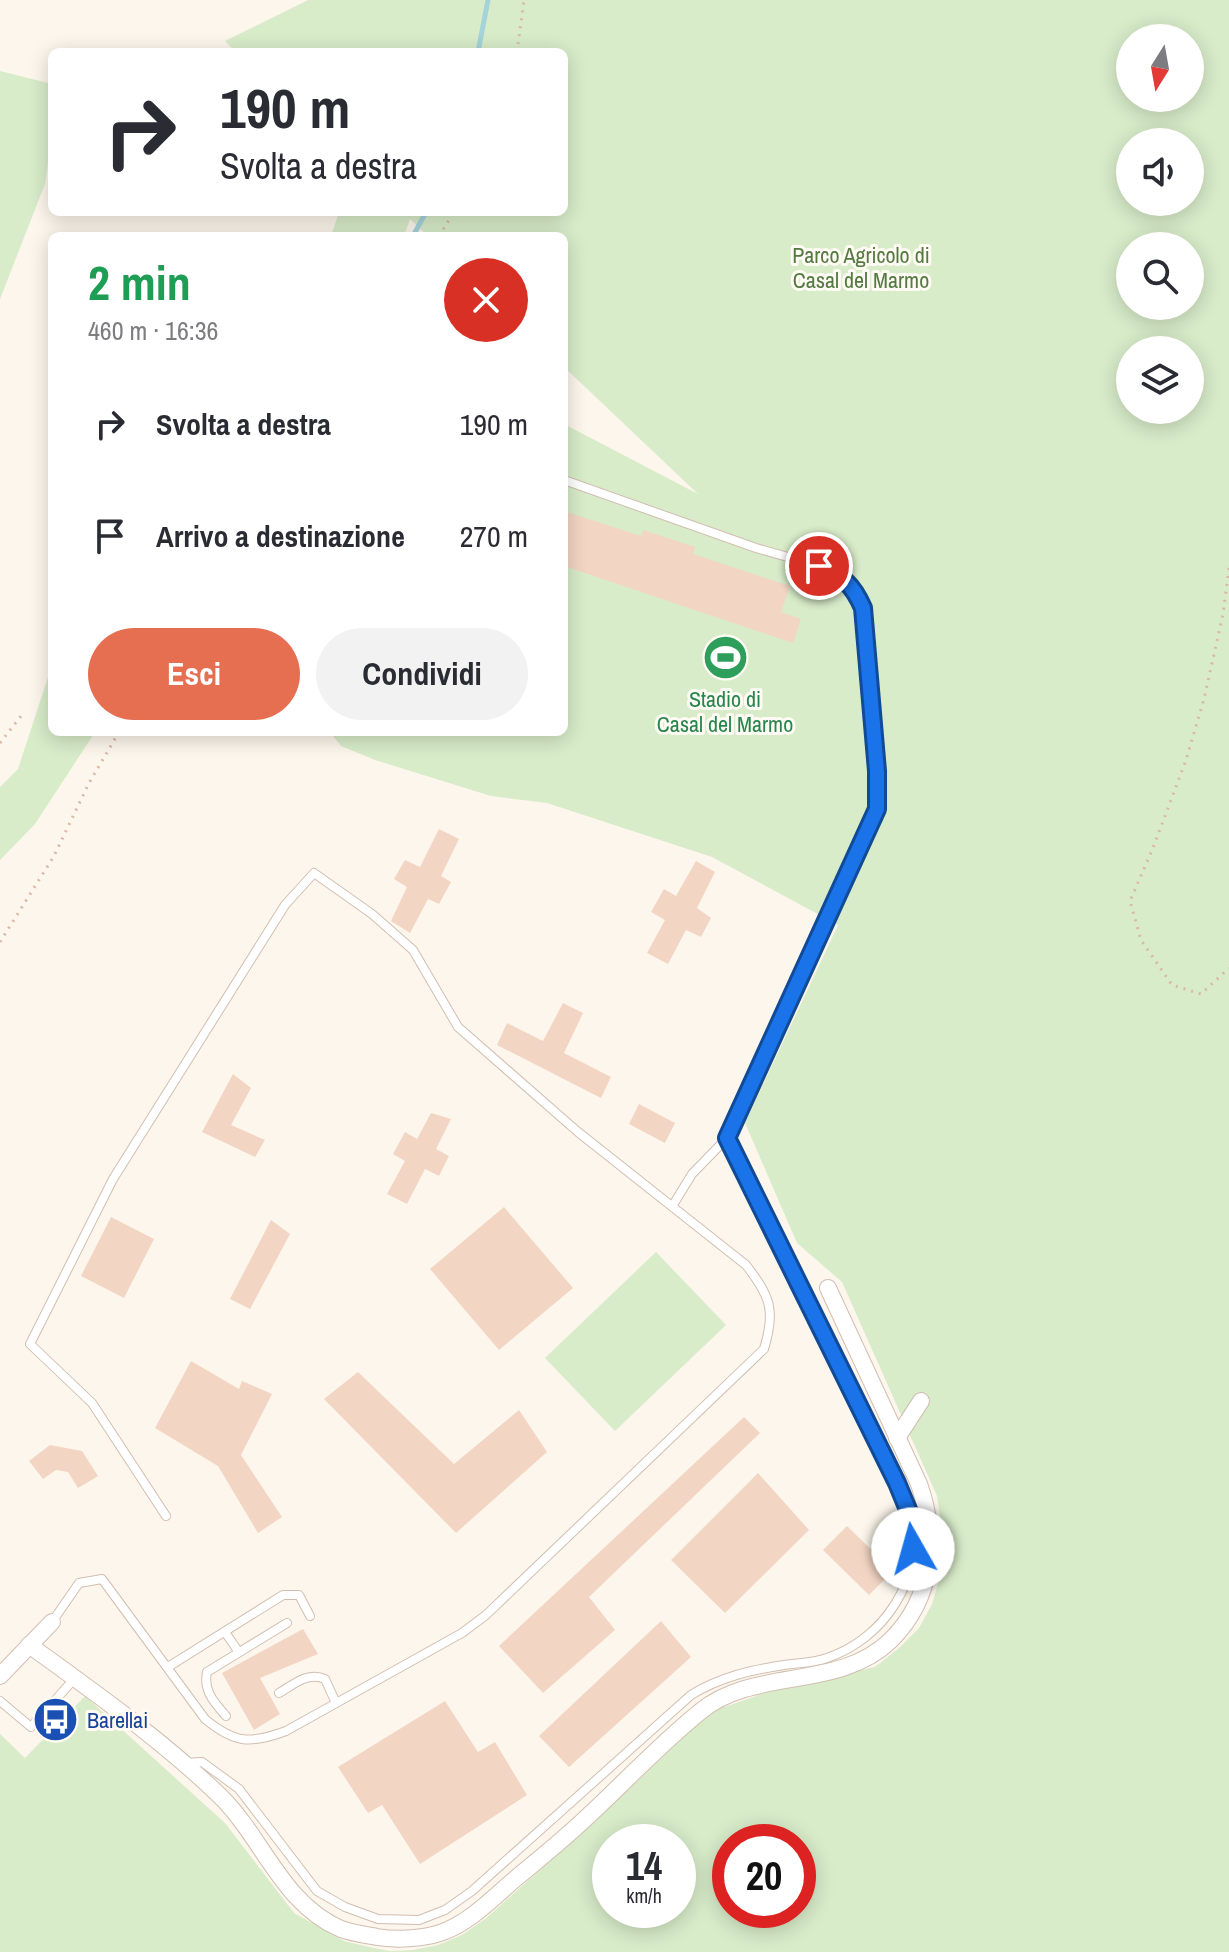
<!DOCTYPE html>
<html lang="it">
<meta charset="utf-8">
<style>
body{margin:0;font-family:"Archivo Narrow",sans-serif;background:#f2f2f3;color:#2b2b33;height:100vh;display:flex;flex-direction:column;font-size:30px;white-space:nowrap}
*{box-sizing:border-box;margin:0}
p{font-size:26px;color:#7c7c81}
.icon{flex:none;width:44px;height:44px;fill:none;stroke:currentColor;stroke-width:2;stroke-linecap:round;stroke-linejoin:round}
.map{position:relative;flex:1;overflow:hidden}
.side{position:absolute;left:48px;top:232px;width:520px;height:504px;display:flex;flex-direction:column;background:#fff;border-radius:12px;box-shadow:0 4px 20px #0003}
.side>*{flex:none}
.guide{position:absolute;left:48px;top:48px;width:520px;height:168px;border-radius:12px;box-shadow:0 4px 20px #0003;background:#fff;color:#2b2b33;overflow:hidden}
.needle{width:52px;rotate:191deg}
.tools{position:absolute;left:1116px;top:24px;display:grid;gap:16px}
.tools a{display:grid;place-items:center;width:88px;height:88px;border-radius:50%;background:#fff;box-shadow:0 4px 20px #0003;font-size:40px}
.speed{position:absolute;left:592px;top:1824px;display:flex;gap:16px;font-size:40px;font-weight:700;text-align:center}
.speed>*{display:grid;place-content:center;width:104px;height:104px;border-radius:50%;background:#fff;box-shadow:0 4px 20px #0003;line-height:1}
.speed small{font-size:20px;font-weight:400}
.speed .limit{border:12px solid #d22;background:#fff;color:#111}
.pin{position:absolute;display:grid;place-items:center;width:68px;height:68px;color:#fff;margin:-34px;border:4px solid #fff;border-radius:50%;box-shadow:0 2px 8px #0007}
.me{position:absolute;width:88px;margin:-44px;rotate:353deg;stroke-linejoin:round;filter:drop-shadow(0 0 6px #0008)}
.turn{display:flex;align-items:center;gap:28px;height:168px;padding:0 40px;font-size:36px}
.turn .icon{width:104px;height:104px;stroke-width:2.5}
.turn b{display:block;font-size:56px;line-height:68px}
.round{display:grid;place-items:center;flex:none;width:84px;height:84px;border-radius:42px;background:#f2f2f3}
.headline{display:flex;align-items:center;justify-content:space-between;height:136px;padding:0 40px}
h1{font-size:48px;font-weight:700;line-height:60px;color:#1e9e55}
.action{display:flex;gap:16px;margin-top:auto;padding:16px 40px}
.action a{flex:1;height:92px;border-radius:48px;background:#e76f51;color:#fff;font-size:32px;font-weight:700;line-height:92px;text-align:center}
.action a+a{background:#f2f2f3;color:#2b2b33}
ul{padding:0;list-style:none}
li{display:flex;align-items:center;gap:24px;height:112px;padding:0 40px}
li div{flex:1}
li b{display:block;font-size:30px}
li em{font-style:normal}
.map>svg:first-child{display:block}
</style>
<div class="map">
<svg width="1229" height="1952" viewBox="0 0 1229 1952">
<rect width="100%" height="100%" fill="#fdf6ec"/>
<g fill="#d8ecc9" fill-rule="evenodd">
<path d="M308,0H1229V1952H0V1734L25,1758L85,1696L225,1823L294,1913L344,1941L369,1947L390,1951L413,1950L438,1945L462,1935L485,1919L596,1820L710,1712L765,1693L875,1667L899,1648L919,1628L932,1604L939,1581L942,1529L937,1496L842,1282L797,1243L745,1123L838,925L712,857L547,803L491,796L375,760L341,746L330,732H564V424L698,494L564,367V236H428L410,219L404,236H331L339,212H564V52H236L225,41ZM1130,38H1190V98H1130ZM1130,142H1190V202H1130ZM1130,246H1190V306H1130ZM1130,350H1190V410H1130ZM610,1842H678V1910H610ZM730,1842H798V1910H730Z"/>
<path d="M0,71L52,84V134L45,184L0,299Z"/>
<path d="M52,665V732H95L35,824L0,860V787L18,769Z"/>
<path d="M656,1252L726,1325L615,1431L545,1358Z"/>
</g>
<g fill="none" stroke-linecap="round" stroke-linejoin="round">
<g stroke="#a5d3da" stroke-width="5">
<path d="M478,52L488,0"/>
<path d="M413,236L426,212"/>
</g>
</g>
<g fill="#f3d5c3">
<path d="M564,511L641,536L643,530L695,547L693,554L790,586L781,612L801,619L793,643L564,566Z"/>
<path d="M439,829L459,839L441,876L451,882L439,904L428,899L410,933L391,921L407,887L394,879L405,860L420,867Z"/>
<path d="M696,861L715,872L697,908L711,918L701,937L686,930L668,964L647,953L665,920L651,912L664,889L676,896Z"/>
<path d="M563,1003L583,1013L564,1053L611,1077L601,1098L497,1045L507,1023L543,1041Z"/>
<path d="M233,1074L251,1088L231,1125L265,1140L255,1157L202,1132Z"/>
<path d="M639,1104L675,1123L665,1143L629,1124Z"/>
<path d="M431,1113L451,1119L436,1149L449,1156L439,1176L425,1169L407,1204L387,1194L405,1161L393,1154L405,1132L417,1139Z"/>
<path d="M504,1207L573,1288L499,1350L430,1269Z"/>
<path d="M111,1217L154,1239L124,1298L81,1276Z"/>
<path d="M271,1220L290,1234L250,1309L230,1299Z"/>
<path d="M191,1361L239,1389L242,1381L272,1394L241,1455L282,1517L258,1533L218,1466L155,1428Z"/>
<path d="M358,1372L454,1464L519,1410L547,1452L456,1533L324,1399Z"/>
<path d="M744,1417L760,1433L589,1597L615,1630L543,1693L499,1646Z"/>
<path d="M50,1445L82,1451L98,1476L78,1488L68,1472L56,1470L43,1479L29,1461Z"/>
<path d="M758,1473L809,1530L725,1613L671,1560Z"/>
<path d="M847,1526L893,1571L869,1595L823,1550Z"/>
<path d="M661,1621L691,1657L569,1767L539,1736Z"/>
<path d="M303,1629L318,1654L260,1678L280,1714L254,1730L222,1673Z"/>
<path d="M445,1701L478,1752L495,1742L527,1795L420,1864L382,1805L368,1813L338,1767Z"/>
</g>
<g fill="none" stroke-linecap="round" stroke-linejoin="round">
<defs>
<g id="service">
<path d="M673,1205L692,1174L727,1138"/>
<path d="M52,1622L79,1583L102,1579L205,1719C235,1744 251,1744 286,1731L462,1633L486,1615L764,1349C776,1310 770,1296 746,1265L578,1132L458,1027L413,950L372,914L314,873L285,905L113,1179L30,1344L92,1403L166,1516"/>
<path d="M225,1632L238,1651"/>
<path d="M168,1667L283,1595H299L310,1616"/>
<path d="M279,1693C293,1685 308,1671 325,1679L336,1703"/>
<path d="M0,1701L31,1727L75,1678"/>
<path d="M226,1716C214,1702 203,1691 207,1672L287,1623"/>
<path d="M184,1763L202,1762L239,1789L317,1891L345,1907L378,1919L419,1920L445,1910L472,1891L691,1695C720,1677 751,1670 784,1665C798,1663 814,1663 827,1658C884,1639 924,1579 911,1518C909,1506 902,1494 897,1483L727,1138L877,809V771L863,608L856,591L845,579L819,566L756,548L564,480"/>
</g>
<g id="minor">
<path d="M897,1438L921,1401"/>
<path d="M29,1645C94,1692 162,1740 220,1796C263,1838 282,1904 341,1929C352,1933 366,1935 377,1937C395,1940 422,1939 440,1933C468,1924 493,1898 515,1879C539,1859 564,1839 586,1818C625,1782 660,1744 701,1711C755,1667 839,1691 891,1640C934,1597 938,1538 919,1484L828,1288"/>
<path d="M0,1676L52,1622"/>
</g>
</defs>
<use href="#service" stroke="#d1beb0" stroke-width="10"/>
<use href="#minor" stroke="#d1beb0" stroke-width="18"/>
<g stroke="#d9b8a5" stroke-width="3" stroke-dasharray="2 6" stroke-linecap="butt">
<path d="M517,52L524,0"/>
<path d="M439,236L454,212"/>
<path d="M1229,568L1223,614L1204,699L1186,760L1153,848L1130,901L1141,940L1172,985L1201,994L1229,968"/>
<path d="M0,743L21,716"/>
<path d="M0,942L54,856L89,783L119,732"/>
</g>
<use href="#service" stroke="#fff" stroke-width="8"/>
<use href="#minor" stroke="#fff" stroke-width="16"/>
</g>
<g fill="none" stroke-linecap="round" stroke-linejoin="round">
<defs>
<path id="route" d="M819,566C844,578 852,583 863,608L877,771V809L727,1138L897,1483L911,1517L913,1549"/>
</defs>
<use href="#route" stroke="#114b97" stroke-width="20"/>
<use href="#route" stroke="#1a73e8" stroke-width="14"/>
</g>
<defs>
<symbol id="stadium-disc" viewBox="-11 -11 22 22"><circle r="9.5" fill="#2e9e5b" stroke="#fffaf3"/><path d="M0-5a6.5 5 0 1 0 0 10a6.5 5 0 1 0 0-10ZM-3.5-1.8h7v3.6h-7Z" fill="#fff"/></symbol>
<symbol id="bus-disc" viewBox="-11 -11 22 22"><circle r="9.5" fill="#1a4fb4" stroke="#fffaf3"/><path d="M-5-6H5V4H4V6H2V4H-2V6H-4V4H-5ZM-3.5-4V0h7V-4ZM-3.5 1.2v1.5H-2V1.2ZM2 1.2v1.5H3.5V1.2Z" fill="#fff"/></symbol>
</defs>
<g fill-rule="evenodd">
<use href="#stadium-disc" x="700" y="632" width="51" height="51"/>
<use href="#bus-disc" x="30" y="1694" width="51" height="51"/>
</g>
<g text-anchor="middle" stroke-width="6" stroke-linejoin="round" paint-order="stroke">
<g font-size="22" fill="#537a41" stroke="#fffaf3">
<text x="861" y="263">Parco Agricolo di<tspan x="861" dy="25">Casal del Marmo</tspan></text>
</g>
<g font-size="22" fill="#27864d" stroke="#fffaf3">
<text x="725" y="707">Stadio di<tspan x="725" dy="25">Casal del Marmo</tspan></text>
</g>
<g font-size="22" fill="#164399" stroke="#fffaf3" text-anchor="start">
<text x="87" y="1728">Barellai</text>
</g>
</g>
</svg>
<div class="tools">
<a><svg class="needle" viewBox="-14 -14 28 28"><path d="M0-13l5 13h-10z" fill="#e53935"/><path d="M0 13l5-13h-10z" fill="#7c7c81"/></svg></a>
<a><svg class="icon" aria-label="sound" viewBox="0 0 24 24"><path d="M4 9h4l5-4v14l-5-4H4zM17 9q2 3 0 6"/></svg></a>
<a><svg class="icon" aria-label="search" viewBox="0 0 24 24"><circle cx="10" cy="10" r="6"/><path d="M15 15l6 6"/></svg></a>
<a><svg class="icon" aria-label="layers" viewBox="0 0 24 24"><path d="M12 4l9 5-9 5-9-5zM3 14l9 5 9-5"/></svg></a>
</div>
<div class="speed"><div>14<small>km/h</small></div><div class="limit">20</div></div>
<div class="pin" style="left:819px;top:566px;background:#d93025"><svg class="icon" aria-label="arrive" viewBox="0 0 24 24"><path d="M6 21V4h12l-3 4 3 4H6"/></svg></div>
<svg class="me" style="left:913px;top:1549px" viewBox="-20 -20 40 40"><circle r="19" fill="#fff"/><path d="M0-13L10 11 0 6-10 11z" fill="#1a73e8"/></svg>
<div class="guide">
<div class="turn"><svg class="icon" aria-label="right" viewBox="0 0 24 24"><path d="M7 20v-9h11M14 6l5 5-5 5"/></svg><div><b>190 m</b>Svolta a destra</div></div>
</div>
<section class="side">
<div class="headline"><div><h1>2 min</h1><p>460 m · 16:36</p></div><a class="round" style="background:#d93025;color:#fff"><svg class="icon" aria-label="close" viewBox="0 0 24 24"><path d="M6 6l12 12M18 6L6 18"/></svg></a></div>
<ul>
<li><svg class="icon" aria-label="right" viewBox="0 0 24 24"><path d="M7 20v-9h11M14 6l5 5-5 5"/></svg><div><b>Svolta a destra</b></div><em>190 m</em></li>
<li><svg class="icon" aria-label="arrive" viewBox="0 0 24 24"><path d="M6 21V4h12l-3 4 3 4H6"/></svg><div><b>Arrivo a destinazione</b></div><em>270 m</em></li>
</ul>
<div class="action"><a>Esci</a><a>Condividi</a></div>
</section>
</div>
